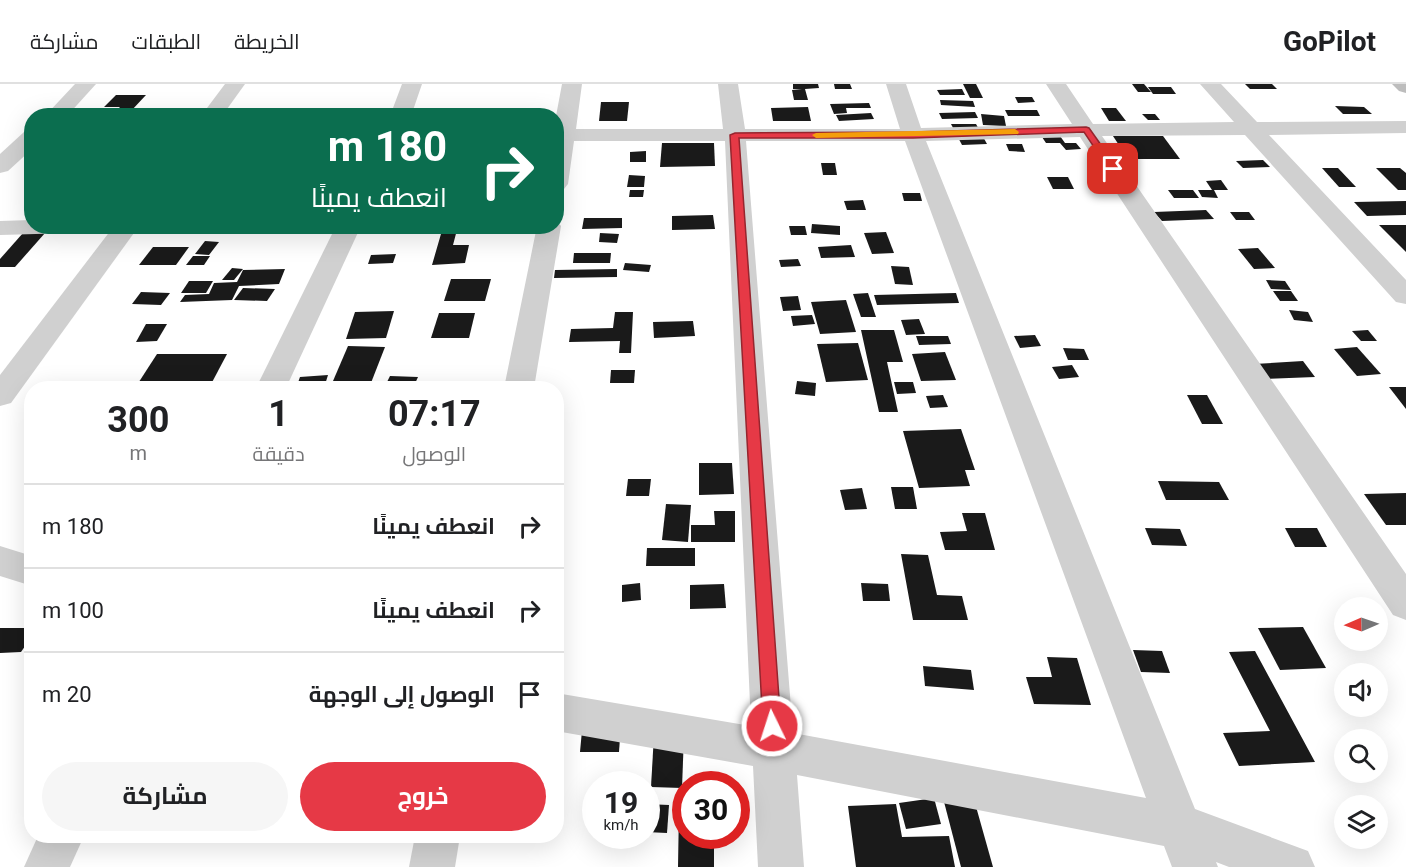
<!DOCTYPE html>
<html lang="ar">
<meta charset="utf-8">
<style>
body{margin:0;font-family:Roboto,Cairo,sans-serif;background:#f6f6f6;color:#202124;direction:rtl;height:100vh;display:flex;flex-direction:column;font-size:22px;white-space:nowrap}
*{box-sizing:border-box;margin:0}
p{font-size:20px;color:#757577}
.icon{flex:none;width:33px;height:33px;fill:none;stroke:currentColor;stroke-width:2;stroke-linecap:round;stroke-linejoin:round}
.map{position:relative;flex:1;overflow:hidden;direction:ltr}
.panel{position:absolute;left:24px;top:297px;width:540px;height:462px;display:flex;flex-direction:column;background:#fff;border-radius:24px;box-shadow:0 6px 24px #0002;direction:rtl}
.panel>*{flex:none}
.banner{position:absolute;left:24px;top:24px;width:540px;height:126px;border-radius:24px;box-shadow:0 6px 24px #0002;direction:rtl;background:#0b6e4f;color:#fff;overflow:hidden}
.needle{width:39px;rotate:268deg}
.buttons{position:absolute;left:1334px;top:513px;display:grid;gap:12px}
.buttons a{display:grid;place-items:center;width:54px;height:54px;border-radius:50%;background:#fff;box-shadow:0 6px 24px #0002;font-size:30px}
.speed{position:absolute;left:582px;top:687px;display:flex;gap:12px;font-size:30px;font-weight:700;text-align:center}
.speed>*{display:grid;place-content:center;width:78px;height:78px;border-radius:50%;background:#fff;box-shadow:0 6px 24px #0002;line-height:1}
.speed small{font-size:15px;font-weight:400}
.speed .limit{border:9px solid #d22;background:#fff;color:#111}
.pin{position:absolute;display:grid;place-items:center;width:51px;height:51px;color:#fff;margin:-26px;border-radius:12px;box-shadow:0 3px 9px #0006}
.me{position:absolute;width:66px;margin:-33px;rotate:356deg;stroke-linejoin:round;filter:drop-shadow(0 0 4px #0008)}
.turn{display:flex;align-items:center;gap:21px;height:126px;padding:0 18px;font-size:27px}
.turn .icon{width:78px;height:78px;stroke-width:2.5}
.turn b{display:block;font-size:42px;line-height:51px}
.eta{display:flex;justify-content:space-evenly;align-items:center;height:102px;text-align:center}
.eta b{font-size:36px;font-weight:700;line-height:42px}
.action{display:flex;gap:12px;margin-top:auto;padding:12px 18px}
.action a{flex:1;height:69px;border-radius:36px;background:#e63946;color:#fff;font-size:24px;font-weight:700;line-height:69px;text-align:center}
.action a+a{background:#f6f6f6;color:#202124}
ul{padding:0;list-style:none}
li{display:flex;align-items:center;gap:18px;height:84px;padding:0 18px;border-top:2px solid #e0e0e0}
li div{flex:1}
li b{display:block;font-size:22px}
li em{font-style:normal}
header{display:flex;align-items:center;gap:36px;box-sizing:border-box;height:84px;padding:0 30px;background:#fff;border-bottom:2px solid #e0e0e0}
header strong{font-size:28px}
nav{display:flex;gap:33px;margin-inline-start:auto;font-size:21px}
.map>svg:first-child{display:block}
</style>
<header>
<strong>GoPilot</strong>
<nav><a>الخريطة</a><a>الطبقات</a><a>مشاركة</a></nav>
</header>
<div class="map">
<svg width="1406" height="783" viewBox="0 0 1406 783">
<rect width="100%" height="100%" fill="#fff"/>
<g fill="#1a1a1a">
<path d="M793,0H818L819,4L805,5L808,16H794L792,6L802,5H793Z"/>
<path d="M834,0H850L852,5H835Z"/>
<path d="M963,0H976L983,14H970Z"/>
<path d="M1132,0H1144L1151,8H1138Z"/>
<path d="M1245,0H1272L1277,5H1250Z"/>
<path d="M1148,3H1171L1176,10H1153Z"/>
<path d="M962,5L965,11H940L937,6Z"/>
<path d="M116,11H146L131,27H116L120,23H104Z"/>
<path d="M1015,13H1032L1035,18L1018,19Z"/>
<path d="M940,16L973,17L975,23L941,21Z"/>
<path d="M601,18H629L627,37H599Z"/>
<path d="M869,19L871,24H846L847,29L834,30L830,20Z"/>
<path d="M1335,22L1364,23L1372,30H1343Z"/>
<path d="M808,23L811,37H773L771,24Z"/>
<path d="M1101,24H1116L1126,37H1109Z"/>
<path d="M1005,26H1037L1040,32H1008Z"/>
<path d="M975,28L978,34L942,35L939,29Z"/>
<path d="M871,29L874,35L839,37L836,31Z"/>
<path d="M981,30L1004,32L1006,42L983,41Z"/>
<path d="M1142,30H1155L1160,36H1148Z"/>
<path d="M951,40H976L987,60L962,61Z"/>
<path d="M1060,52L1065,59H1076L1081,65L1066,66L1060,59H1046L1042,53Z"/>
<path d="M1113,52H1163L1180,75H1128Z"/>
<path d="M662,59H714L715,82L660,83Z"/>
<path d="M1006,60H1022L1025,68L1009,67Z"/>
<path d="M646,67V78H630V68Z"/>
<path d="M1263,76L1270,83L1243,84L1236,77Z"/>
<path d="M821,79H835L837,91H823Z"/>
<path d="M1322,84H1338L1356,103H1339Z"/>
<path d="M1376,84H1400L1406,89V106H1398Z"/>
<path d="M629,91L645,92L644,103H627Z"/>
<path d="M1047,93H1068L1074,105H1053Z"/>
<path d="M1221,96L1228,106H1212L1206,97Z"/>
<path d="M630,106H644L643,113H629Z"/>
<path d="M1168,106H1193L1199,114H1174Z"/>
<path d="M1198,106H1214L1218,114L1202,113Z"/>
<path d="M902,109H920L922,117H904Z"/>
<path d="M863,116L866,126H847L844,117Z"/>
<path d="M1406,117V131L1367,132L1354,118Z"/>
<path d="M1206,126L1214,135L1162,137L1154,128Z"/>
<path d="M1230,128H1249L1255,136H1236Z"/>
<path d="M713,131L715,145L672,146V132Z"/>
<path d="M584,134H622V144L582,145Z"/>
<path d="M812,140L840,142V151L811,149Z"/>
<path d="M1379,141H1406V168Z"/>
<path d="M458,142L453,161H469L465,179L432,181L443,143Z"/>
<path d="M789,142H805L807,151H791Z"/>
<path d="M886,148L894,169L872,170L864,149Z"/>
<path d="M23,149H45L15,183H0V175Z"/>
<path d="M600,149L619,150L617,159L599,158Z"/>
<path d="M205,157L219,158L209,171L195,170Z"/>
<path d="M851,161L855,173L821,174L818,163Z"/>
<path d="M153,163H189L176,181H139Z"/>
<path d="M1258,164L1275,184L1254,185L1238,165Z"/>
<path d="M574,169H611L610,179H573Z"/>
<path d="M396,170L393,179L368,180L371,171Z"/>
<path d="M193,172H210L204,181H186Z"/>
<path d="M798,175L801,182L781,183L779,176Z"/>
<path d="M625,179L651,181L649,188L623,186Z"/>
<path d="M891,182L909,183L913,201L895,200Z"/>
<path d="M232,184L243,185L234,196H222Z"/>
<path d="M285,185L279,200L239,202L232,216L180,218L185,211L209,210L214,199L237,198L243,186Z"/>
<path d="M617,185V193L554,194L555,186Z"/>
<path d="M451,195H491L485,217H444Z"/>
<path d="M1266,196L1285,197L1291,206L1271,205Z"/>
<path d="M189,197H213L206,209H181Z"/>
<path d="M243,204L275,205L267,217L234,216Z"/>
<path d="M1273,207H1291L1298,217H1280Z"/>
<path d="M141,208L170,209L161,221L132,220Z"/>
<path d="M868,209L876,233H861L853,210Z"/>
<path d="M956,209L959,219L877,221L874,211Z"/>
<path d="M798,212L801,226L783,227L780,213Z"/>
<path d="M846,216L856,248L820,250L811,218Z"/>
<path d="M1289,226L1308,228L1313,238L1294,236Z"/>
<path d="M394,227L386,254L346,255L355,228Z"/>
<path d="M615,228H633L631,269H619L620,257L569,258L571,245L613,244Z"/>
<path d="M439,229H475L469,254H431Z"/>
<path d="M812,231L815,240L793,242L791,232Z"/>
<path d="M919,235L925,250L906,251L901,236Z"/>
<path d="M693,237L695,252L654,254L653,238Z"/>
<path d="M146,240H167L157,257L136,258Z"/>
<path d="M861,246H894L903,278H887L898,328H879Z"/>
<path d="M1368,246L1377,257H1361L1352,247Z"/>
<path d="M1035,251L1041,262L1020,264L1014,252Z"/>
<path d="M916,252H948L951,260L919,261Z"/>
<path d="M858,259L868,296L826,298L817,260Z"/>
<path d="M348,262L385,263L369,304H330Z"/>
<path d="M1357,263L1381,290L1357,292L1334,265Z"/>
<path d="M1063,264L1084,265L1089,276H1068Z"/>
<path d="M945,268L956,296L921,297L912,270Z"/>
<path d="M157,270H227L209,304H135Z"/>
<path d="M1303,277L1315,293L1265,295L1254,280Z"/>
<path d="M1072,281L1079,293L1059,295L1052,283Z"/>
<path d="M611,286H635L634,299H610Z"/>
<path d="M328,291L324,304H296L300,293Z"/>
<path d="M390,292L418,293L413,304H384Z"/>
<path d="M797,297L816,299L815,312L795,310Z"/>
<path d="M894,298H913L916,309L897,310Z"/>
<path d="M1389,303H1406V325Z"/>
<path d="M943,311L948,323L930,324L926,312Z"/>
<path d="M1187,311H1207L1223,340H1202Z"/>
<path d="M961,345L975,386H965L970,402L919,404L903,347Z"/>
<path d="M699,379H732L734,410L699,411Z"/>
<path d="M628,395H651L649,412H626Z"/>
<path d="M1158,397L1219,398L1229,416H1166Z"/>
<path d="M891,403H913L917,425H895Z"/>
<path d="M862,404L867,425L845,426L840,406Z"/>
<path d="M1406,409V441H1386L1364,410Z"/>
<path d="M666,420L691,421L688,458L662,456Z"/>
<path d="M714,427H735V458H691V441H715Z"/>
<path d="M962,429H985L995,466H945L940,448L967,447Z"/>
<path d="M1145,444L1180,445L1187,462L1152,461Z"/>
<path d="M1285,444H1317L1327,463H1295Z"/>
<path d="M647,464H695V482H646Z"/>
<path d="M901,470L928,471L937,511L962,512L968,536H913Z"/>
<path d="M640,499L641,516L622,518V501Z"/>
<path d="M861,499L888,500L890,517H863Z"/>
<path d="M724,500L726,524L690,525V501Z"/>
<path d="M1303,543L1326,584L1280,586L1258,544Z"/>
<path d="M0,544H32V552L21,568L0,569Z"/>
<path d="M1133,566L1162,567L1170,589L1141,588Z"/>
<path d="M1255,567L1315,678L1239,682L1223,649L1270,647L1229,568Z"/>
<path d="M1047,573L1077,574L1091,621L1034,620L1026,593H1052Z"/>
<path d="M923,582L971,586L974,606L925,602Z"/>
<path d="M584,625H622L619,668H580Z"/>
<path d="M654,651H684L682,704L651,703Z"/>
<path d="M973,712L993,783H961L943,714Z"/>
<path d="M934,714L941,740L906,745L899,719Z"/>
<path d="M646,720L669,721L667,749L646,748Z"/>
<path d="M896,720L902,753L949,752L955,783H856L848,722Z"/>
<path d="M679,724H686V752H714V783H678Z"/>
</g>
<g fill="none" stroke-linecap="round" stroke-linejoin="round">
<g fill="#d0d0d0" fill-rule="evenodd">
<path d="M75,0H96L67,32H45Z"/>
<path d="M225,0H245L222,32H201Z"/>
<path d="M402,0H422L411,32H390Z"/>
<path d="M562,0H582L576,45H723L718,0H738L745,45H900L886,0H906L921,44L1072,40L1046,0H1066L1093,40L1234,38L1200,0H1221L1257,38L1406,37V49L1269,51L1406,196V220L1396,218L1245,51L1102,52L1406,490V536L1393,531L1080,53L926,57L1195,725L1308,767L1315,783H1229L1216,778L1218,783H1172L1164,762L797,691L804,783H758L753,682L556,647V609L751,642L725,57H574L568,100L564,105L556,107V32ZM746,57H905L1146,714L793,649Z"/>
<path d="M32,47V65L8,87L0,89V70L24,48Z"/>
<path d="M32,136V142H84L81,147L72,149L0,151V137Z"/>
<path d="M556,136L561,142L534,304H504L537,142H556Z"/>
<path d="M114,142H139L11,319L0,322V291Z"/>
<path d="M336,142H361L286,304H256Z"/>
<path d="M0,462L32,472V502L0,492Z"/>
<path d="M38,752H84L70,783H24Z"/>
<path d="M415,752H460L455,783H409Z"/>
</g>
<path fill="#bdbdbd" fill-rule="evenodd" d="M1392,0H1406V9L1399,7Z"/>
</g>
<path fill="#e63946" stroke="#96252e" stroke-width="1.5" d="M1086,43L1089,44L1118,85L1116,87H1110L1084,48L913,54H739L781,642L778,648L772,650L766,648L763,642L730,51L735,49L913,48Z"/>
<path fill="#f59e0b" d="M1015,45L1019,48L1018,50L816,54L812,51L816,49Z"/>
</svg>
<div class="buttons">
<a><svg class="needle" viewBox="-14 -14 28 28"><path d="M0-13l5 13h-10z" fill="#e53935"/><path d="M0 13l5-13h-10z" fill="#757577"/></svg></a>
<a><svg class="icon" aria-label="sound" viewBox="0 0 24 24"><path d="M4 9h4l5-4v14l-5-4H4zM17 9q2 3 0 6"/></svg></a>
<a><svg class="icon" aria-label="search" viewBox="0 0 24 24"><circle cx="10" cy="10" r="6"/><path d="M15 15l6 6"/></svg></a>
<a><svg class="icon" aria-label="layers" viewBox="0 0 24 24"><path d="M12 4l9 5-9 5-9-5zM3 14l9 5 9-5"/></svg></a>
</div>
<div class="speed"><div>19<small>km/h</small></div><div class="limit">30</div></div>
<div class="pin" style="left:1113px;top:85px;background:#d93025"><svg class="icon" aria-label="arrive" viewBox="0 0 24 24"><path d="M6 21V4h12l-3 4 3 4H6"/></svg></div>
<svg class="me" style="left:772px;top:642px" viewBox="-20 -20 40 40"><circle r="17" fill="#e63946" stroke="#fff" stroke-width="3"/><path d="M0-11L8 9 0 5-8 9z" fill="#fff"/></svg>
<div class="banner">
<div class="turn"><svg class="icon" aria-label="right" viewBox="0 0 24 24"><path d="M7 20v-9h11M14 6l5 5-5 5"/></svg><div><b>180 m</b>انعطف يمينًا</div></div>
</div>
<section class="panel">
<div class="eta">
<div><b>07:17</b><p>الوصول</p></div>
<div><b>1</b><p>دقيقة</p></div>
<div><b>300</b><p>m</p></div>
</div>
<ul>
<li><svg class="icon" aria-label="right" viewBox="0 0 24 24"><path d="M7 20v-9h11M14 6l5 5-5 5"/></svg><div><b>انعطف يمينًا</b></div><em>180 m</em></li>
<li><svg class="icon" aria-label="right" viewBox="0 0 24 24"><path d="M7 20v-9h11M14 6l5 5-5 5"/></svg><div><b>انعطف يمينًا</b></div><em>100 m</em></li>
<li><svg class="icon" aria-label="arrive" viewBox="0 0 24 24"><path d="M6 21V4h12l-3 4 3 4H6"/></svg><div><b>الوصول إلى الوجهة</b></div><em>20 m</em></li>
</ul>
<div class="action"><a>خروج</a><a>مشاركة</a></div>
</section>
</div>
